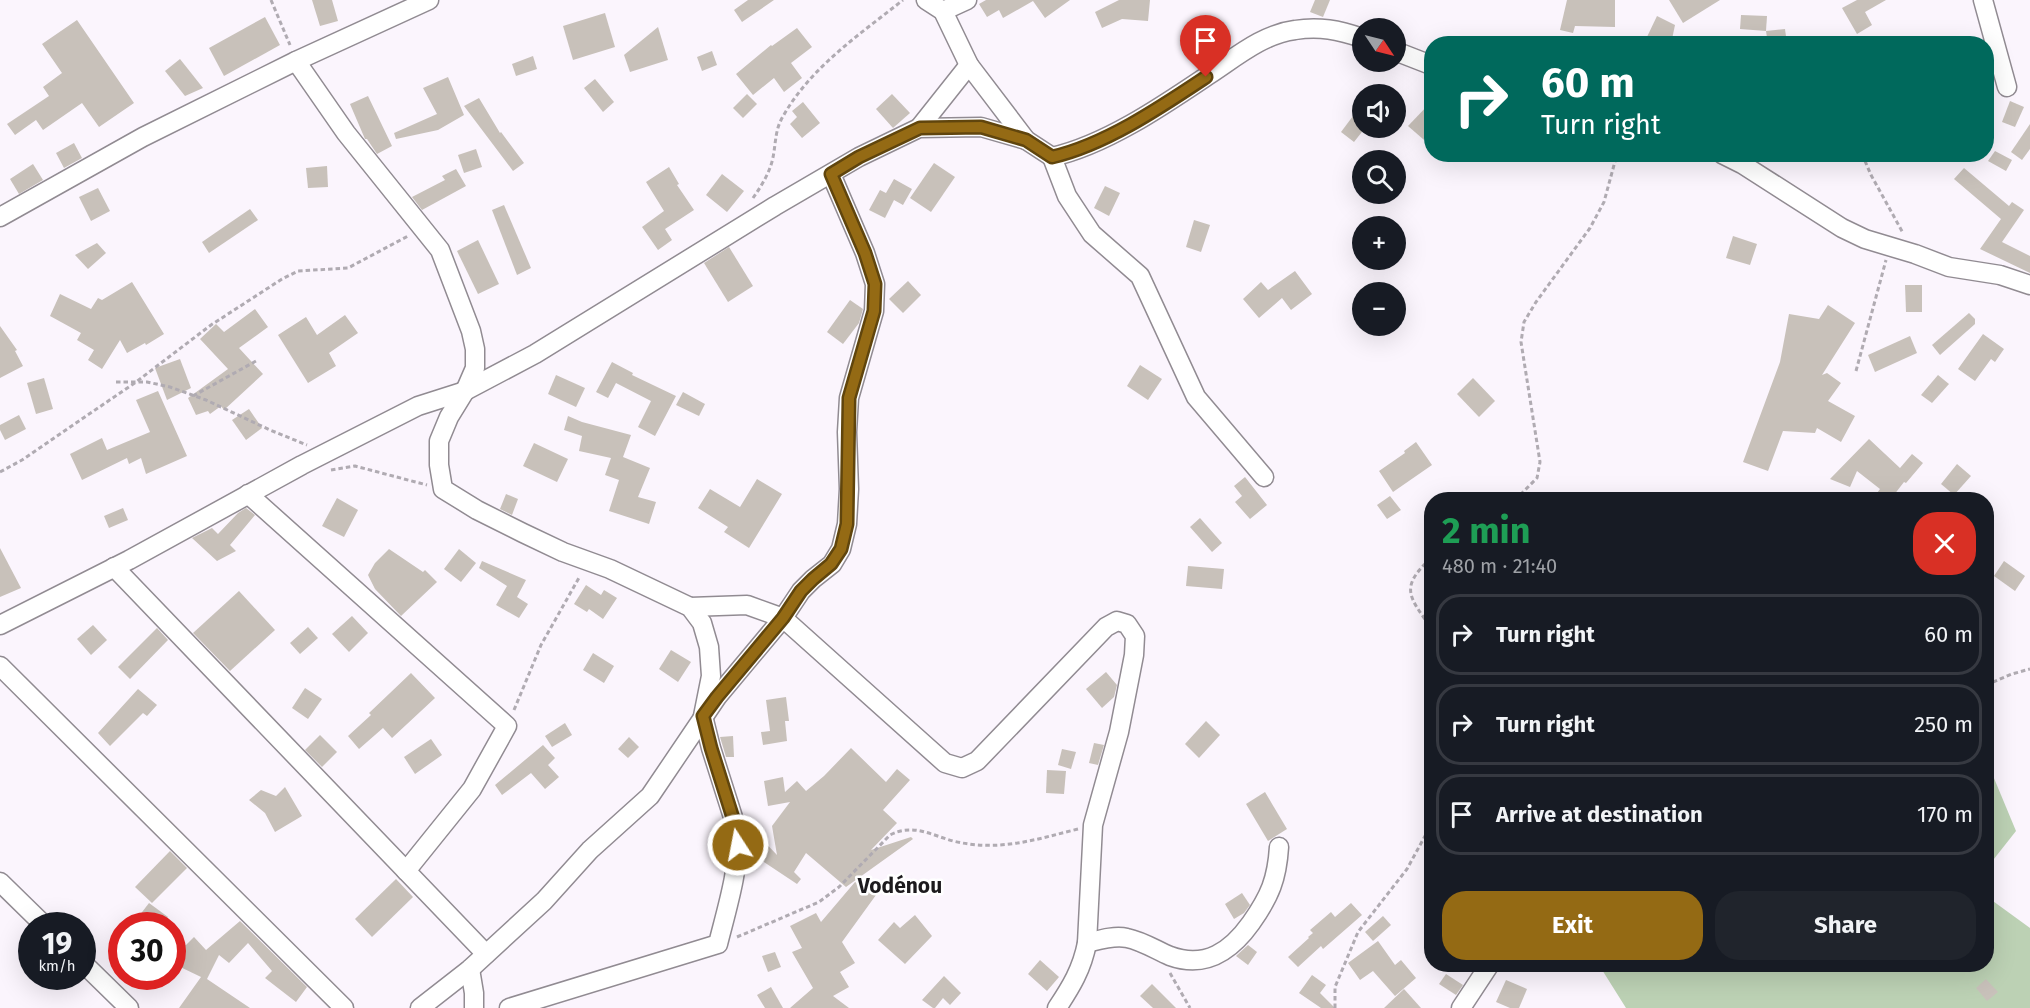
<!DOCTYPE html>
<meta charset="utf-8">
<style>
body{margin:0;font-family:"Fira Sans",sans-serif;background:#20242c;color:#f1f3f6;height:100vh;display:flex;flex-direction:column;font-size:22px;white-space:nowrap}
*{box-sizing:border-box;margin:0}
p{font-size:20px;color:#9ea1a6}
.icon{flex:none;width:33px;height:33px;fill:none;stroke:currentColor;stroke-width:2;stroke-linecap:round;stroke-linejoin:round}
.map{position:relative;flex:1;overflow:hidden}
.drawer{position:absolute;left:1424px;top:492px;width:570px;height:480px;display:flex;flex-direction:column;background:#171b24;border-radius:24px;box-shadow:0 6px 24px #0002}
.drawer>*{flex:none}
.banner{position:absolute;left:1424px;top:36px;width:570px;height:126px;border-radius:24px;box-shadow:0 6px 24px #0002;background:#00695c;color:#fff;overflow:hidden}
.needle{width:39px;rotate:125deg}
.buttons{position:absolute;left:1352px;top:18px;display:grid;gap:12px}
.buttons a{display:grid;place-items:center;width:54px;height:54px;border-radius:50%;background:#171b24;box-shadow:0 6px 24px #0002;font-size:30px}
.speed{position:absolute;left:18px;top:912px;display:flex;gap:12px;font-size:30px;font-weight:700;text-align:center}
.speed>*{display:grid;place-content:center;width:78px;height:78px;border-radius:50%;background:#171b24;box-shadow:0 6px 24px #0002;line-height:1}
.speed small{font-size:15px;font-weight:400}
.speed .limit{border:9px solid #d22;background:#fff;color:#111}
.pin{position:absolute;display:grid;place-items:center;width:51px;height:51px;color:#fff;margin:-62px -26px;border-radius:50% 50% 50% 0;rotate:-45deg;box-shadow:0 0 6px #0007}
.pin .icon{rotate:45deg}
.me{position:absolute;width:66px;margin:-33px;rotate:349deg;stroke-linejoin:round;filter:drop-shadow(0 0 4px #0008)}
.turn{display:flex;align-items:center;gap:21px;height:126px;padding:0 18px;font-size:27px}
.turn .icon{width:78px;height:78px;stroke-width:2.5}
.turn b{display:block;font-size:42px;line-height:51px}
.round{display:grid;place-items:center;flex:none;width:63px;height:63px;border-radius:24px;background:#20242c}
.summary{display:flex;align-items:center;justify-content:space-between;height:102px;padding:0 18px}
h1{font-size:36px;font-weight:700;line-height:45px;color:#1e9e55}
.cta{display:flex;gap:12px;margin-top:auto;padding:12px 18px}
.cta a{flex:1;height:69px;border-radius:24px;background:#946a14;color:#fff;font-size:24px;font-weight:700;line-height:69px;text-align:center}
.cta a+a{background:#20242c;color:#f1f3f6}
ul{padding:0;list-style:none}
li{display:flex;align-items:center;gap:18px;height:81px;margin:0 12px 9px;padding:0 6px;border:3px solid #363941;border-radius:24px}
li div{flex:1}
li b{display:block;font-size:22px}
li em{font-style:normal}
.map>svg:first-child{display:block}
</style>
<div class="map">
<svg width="2030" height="1008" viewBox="0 0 2030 1008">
<rect width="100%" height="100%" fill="#fbf5fd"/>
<g fill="#bcd1b4">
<path d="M1986,759L2016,831L1986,869Z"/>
<path d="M1986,896L2030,928V1008H1626L1599,965L1986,964Z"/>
</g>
<g fill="#c8c1ba">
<path d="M312,0H332L338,21L320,26Z"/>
<path d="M748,0H774L742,22L734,10Z"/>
<path d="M986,0H1070L1045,18L1033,1L1003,18L999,10L987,17L979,4Z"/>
<path d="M1119,0H1150L1148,21L1122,19L1102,28L1095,12Z"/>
<path d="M1315,0H1330L1323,17L1310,12Z"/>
<path d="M1567,0H1615V27L1575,26L1573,33L1560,30Z"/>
<path d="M1669,0H1720L1683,23Z"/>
<path d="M1857,0H1886L1865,12L1872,25L1857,34L1842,8Z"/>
<path d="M605,13L615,47L573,60L563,26Z"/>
<path d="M1741,15L1767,16L1766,31L1740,29Z"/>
<path d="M1657,16L1675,25L1671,44H1646V39Z"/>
<path d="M265,17L280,45L224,76L209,48Z"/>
<path d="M77,20L134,103L99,127L82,103L43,130L36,120L15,135L7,124L49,96L43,87L62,73L42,44Z"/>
<path d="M658,27L668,60L630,72L624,55Z"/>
<path d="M797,28L812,47L791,63L802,78L784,92L774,78L753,95L736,74L771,45L772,46Z"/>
<path d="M1785,29L1787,44H1768L1766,31Z"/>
<path d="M712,51L717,65L702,71L697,57Z"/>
<path d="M533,56L537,69L516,76L512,64Z"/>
<path d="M180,59L203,88L185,96L165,71Z"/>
<path d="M448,77L464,115L438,130L396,139L394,133L437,114L423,88Z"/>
<path d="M595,79L614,102L603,112L584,88Z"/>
<path d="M747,94L757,104L743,118L733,108Z"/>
<path d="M892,94L910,113L893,128L876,109Z"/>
<path d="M368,96L392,146L377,154L367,139H365L350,104Z"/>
<path d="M479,98L500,133L501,132L524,163L513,171L464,106Z"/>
<path d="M2010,101L2024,107L2015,127L2002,122Z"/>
<path d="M803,102L820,123L802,138L790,124L797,117L792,111Z"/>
<path d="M1431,102V146L1408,126Z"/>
<path d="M1353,116L1362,124V128H1365L1354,142L1341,132Z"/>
<path d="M2030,124V149L2022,160L2011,152Z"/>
<path d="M74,143L82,158L64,168L56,153Z"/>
<path d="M476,149L482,167L464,173L458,155Z"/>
<path d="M1995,151L2012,160L2006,171L1988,161Z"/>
<path d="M934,163L955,177L931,212L910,198Z"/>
<path d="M33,164L43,180L19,194L10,179Z"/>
<path d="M327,166L328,187L308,188L306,168Z"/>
<path d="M669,167L679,184L677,185L694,210L665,229L672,240L658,250L642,227L664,211L646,182Z"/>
<path d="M1964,168L2009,206L2012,202L2024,210L2002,242L2030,256V273L1980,249L2001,219L1954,179Z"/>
<path d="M456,169L466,186L422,210L412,197L445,180L442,176Z"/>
<path d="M722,174L744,191L727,212L706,195Z"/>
<path d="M894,179L912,189L903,205L894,200L885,218L869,210L880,190L886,193Z"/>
<path d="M1105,186L1120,193L1109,216L1094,208Z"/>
<path d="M98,188L110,211L91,221L79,197Z"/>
<path d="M504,205L531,268L517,275L492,210Z"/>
<path d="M250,209L258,220L209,253L202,242Z"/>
<path d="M1194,220L1210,225L1201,252L1186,247Z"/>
<path d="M1733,236L1757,244L1750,265L1726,258Z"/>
<path d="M478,240L499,284L478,294L457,251Z"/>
<path d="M97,243L106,253L88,269L75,255Z"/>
<path d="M729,247L753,286L728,302L704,263Z"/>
<path d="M1295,271L1312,294L1291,310L1282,298L1259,318L1243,299L1261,282L1268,290Z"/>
<path d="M908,281L921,295L903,313L889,299Z"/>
<path d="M132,282L164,334L146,345L145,343L127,353L120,340L102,369L88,360L94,350L77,340L81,333L50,316L60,294L91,309L98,298L102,300Z"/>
<path d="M1905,285H1922V312H1906Z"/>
<path d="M850,300L863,309L859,323L843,344L827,332Z"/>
<path d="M1828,305L1855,323L1822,375L1827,373L1841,383L1828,401L1855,416L1841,442L1817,428L1815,433L1783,431L1768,471L1743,462L1780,362L1789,314L1819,319Z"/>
<path d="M255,309L268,327L239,348L263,374L224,410L221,406L210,414L208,411L196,415L188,398L228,369L200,339L216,324L224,332Z"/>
<path d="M1969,313L1975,319V324L1940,355L1932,345Z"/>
<path d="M345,315L358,333L329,353L336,366L308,383L278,335L306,317L317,335Z"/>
<path d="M0,326L17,350L15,351L23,366L0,378Z"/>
<path d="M1983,334L2004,349L1995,362L1991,359L1975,381L1958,369Z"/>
<path d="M1910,336L1917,353L1875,372L1868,355Z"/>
<path d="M180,359L191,388L167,400L155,368Z"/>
<path d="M612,362L633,373L632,375L676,396L655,436L638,427L651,401L616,383L608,398L596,392Z"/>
<path d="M1140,365L1162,379L1148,400L1127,386Z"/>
<path d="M556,375L585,388L576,407L548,394Z"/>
<path d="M1938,375L1949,384L1932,403L1921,395Z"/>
<path d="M44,378L53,409L36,414L27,383Z"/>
<path d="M1473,378L1495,401L1479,417L1457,394Z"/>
<path d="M158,391L187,456L146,474L141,458L129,464L127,458L82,480L70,454L102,438L107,450L150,432L136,400Z"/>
<path d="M683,392L705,404L699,416L676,405Z"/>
<path d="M249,409L262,428L246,440L232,420Z"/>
<path d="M19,415L26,429L5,440L0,430V425Z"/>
<path d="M568,416L582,422L631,435L623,457L650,468L638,497L656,502L649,524L609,511L619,480L605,475L611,458L579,451L582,436L564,430Z"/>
<path d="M1869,439L1900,468L1912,454L1923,463L1906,483L1904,482L1890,500H1872L1880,489L1857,471L1850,487L1830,479Z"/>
<path d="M1416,442L1432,465L1393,492L1379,471L1405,453L1404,451Z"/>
<path d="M534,443L568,459L557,482L523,466Z"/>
<path d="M1957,464L1971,476L1954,495L1941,484Z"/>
<path d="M1245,477L1267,505L1250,519L1235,502L1242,496L1234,486Z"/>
<path d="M757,479L782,494L749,548L724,532L728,527L698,508L710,489L740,507Z"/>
<path d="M506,494L518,499L512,515L500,509Z"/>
<path d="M1390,496L1401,510L1387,519L1377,505Z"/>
<path d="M337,498L358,510L344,537L322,526Z"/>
<path d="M123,508L128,520L109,528L104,516Z"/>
<path d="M246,508L255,515L230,545L236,551L217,561L192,538L212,528L218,534L238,513Z"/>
<path d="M1200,518L1222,543L1212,552L1190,527Z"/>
<path d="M0,548L21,588L0,597Z"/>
<path d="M389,549L423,572L425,570L437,582L401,616L375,589L368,575L375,563Z"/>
<path d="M459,549L476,563L461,582L444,569Z"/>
<path d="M482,561L526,580L517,597L528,604L519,618L496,605L507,586L479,568Z"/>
<path d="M2004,561L2025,576L2015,591L1994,576Z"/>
<path d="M1188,566L1224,569L1222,589L1186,586Z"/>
<path d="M586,585L601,595L604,590L617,598L603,619L589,609L587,612L574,604Z"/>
<path d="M239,591L275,630L230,671L193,633Z"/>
<path d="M352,616L368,633L349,652L332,634Z"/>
<path d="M93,625L107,640L91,655L77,639Z"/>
<path d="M308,627L318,638L300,654L290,643Z"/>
<path d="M157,628L168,640L130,679L118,667Z"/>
<path d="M671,650L691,662L678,682L659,669Z"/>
<path d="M593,653L614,666L604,683L583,670Z"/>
<path d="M1106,672L1117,685L1114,697L1102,708L1086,689Z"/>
<path d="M411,673L435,698L392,738L383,728L359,749L348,736L371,715L369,713Z"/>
<path d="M305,688L322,699L308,719L292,708Z"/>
<path d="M138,689L157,705L147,716L143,713L110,746L98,733Z"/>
<path d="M786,697L789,721H785L787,741L763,745L761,732L770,731L766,700Z"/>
<path d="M1206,721L1220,735L1199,758L1185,744Z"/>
<path d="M565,723L572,735L552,747L545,736Z"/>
<path d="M320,735L337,752L322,767L305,750Z"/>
<path d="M733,736L734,757H726L720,737Z"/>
<path d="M629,737L639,747L628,758L618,749Z"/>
<path d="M431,739L442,755L415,774L404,757Z"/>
<path d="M1094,743L1104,745L1098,765L1089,763Z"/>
<path d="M543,745L555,758L548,765L559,777L545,789L531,773L502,795L495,785Z"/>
<path d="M851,748L886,782L897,769L910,780L883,810L897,823L871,850L911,837L913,839L846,887L806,853L794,872L801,879L797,884L761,860L749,847V836L754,831L777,855L772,826L790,802L768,806L764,781L783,777L785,792L797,781L806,791L824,776Z"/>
<path d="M1062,749L1076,752L1071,769L1058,765Z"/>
<path d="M1047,770L1066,771L1064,794L1046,793Z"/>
<path d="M285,787L302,816L275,832L265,813L249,800L261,790L276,796Z"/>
<path d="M1265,792L1287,829L1268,841L1246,804Z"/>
<path d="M170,851L187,868L152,903L135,887Z"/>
<path d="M396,879L413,897L372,937L355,919Z"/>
<path d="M855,882L876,895L842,942L855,963L840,972L849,987L833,996L849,1008H790L813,988L792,952L802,948L790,926L816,913L821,922Z"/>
<path d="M1242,893L1250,905L1244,913L1234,919L1225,904Z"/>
<path d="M149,903L168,917L159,926H147L136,920Z"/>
<path d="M1351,903L1362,915L1323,949L1321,946L1298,967L1288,957L1309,938L1308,937L1313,933L1310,930L1331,912L1335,917Z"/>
<path d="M915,915L932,936L905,964L878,940L894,922L900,928Z"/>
<path d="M1383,916L1391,925L1373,941L1365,932Z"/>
<path d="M240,921L307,987L296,1002L265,978L272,971L248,943L229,963L219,955L207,979L250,1008H179L201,977L172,963V940L186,945L194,937L206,950Z"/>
<path d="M1378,941L1395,965L1401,960L1416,978L1395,996L1373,971L1360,980L1348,963Z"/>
<path d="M1248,945L1257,952L1248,965L1236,956Z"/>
<path d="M775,952L781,967L768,972L762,956Z"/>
<path d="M1040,960L1059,977L1047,991L1028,974Z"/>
<path d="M1446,974L1463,985L1456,995L1439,984Z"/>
<path d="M1312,975L1326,985L1320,993L1335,1008H1321L1299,993Z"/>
<path d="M944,976L961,993L950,1005L943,998L935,1008H933L922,1000Z"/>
<path d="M1986,979L1998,992L1987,1001L1976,988Z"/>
<path d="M1506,980L1527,989L1519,1008H1510L1496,1002Z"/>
<path d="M1152,984L1176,1008H1153L1140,996Z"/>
<path d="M771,987L783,1008H765L757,995Z"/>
<path d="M1404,989L1421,1008H1384Z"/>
</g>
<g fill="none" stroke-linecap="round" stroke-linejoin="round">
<defs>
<g id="minor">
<path d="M926,0L943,11L969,65L1026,140L1052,157C1106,145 1164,105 1210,74C1236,57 1263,34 1295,30C1319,26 1339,30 1362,38"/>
<path d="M1983,0L2007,87"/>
<path d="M943,11L967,0"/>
<path d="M1395,51L1431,65"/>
<path d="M296,61L346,133L440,250L471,331L475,349V368L465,391L449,417L439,441V465L443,489L477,510L523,533L563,552L610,569L690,607L702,623L709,647L711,676L703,716L711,748L738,833C739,870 727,908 718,944L509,1008"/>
<path d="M919,128L969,65"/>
<path d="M1722,154L1742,164L1842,228L1865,239L1915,254L1949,267L2000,275L2030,285"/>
<path d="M1052,157L1067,196L1092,234L1140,276L1196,397L1264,477"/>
<path d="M0,217L143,137L296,61L429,0"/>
<path d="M248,494L507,726L472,789L406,871"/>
<path d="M114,567L486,954"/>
<path d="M690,607L747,605L783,618L945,763L962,768L977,761L1106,627L1117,621L1127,624L1135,636L1134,655L1119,732L1093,825L1087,943C1082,969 1071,987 1057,1008"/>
<path d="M0,625L129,560L302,465L418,406L465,391L535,354L775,206L859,157L919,128L981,127L1026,140"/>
<path d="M0,666L344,1008"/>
<path d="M0,882L45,926"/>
<path d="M1087,943C1099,940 1114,935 1127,938C1142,941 1156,950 1170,956C1206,969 1231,951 1251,923C1270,896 1277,879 1279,847"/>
<path d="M82,962L129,1008"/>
<path d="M470,969L474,993V1008"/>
<path d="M420,1008L470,969L544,901L590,850L650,796L717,697L783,618L801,591L813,579L832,564L841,549L847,524L849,489L847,432L849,398L874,311L875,284L865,253L831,174"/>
<path d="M1461,1008L1490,964"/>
</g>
</defs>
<use href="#minor" stroke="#918b92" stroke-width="21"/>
<g stroke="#b0abb2" stroke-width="3" stroke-dasharray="4.5 3" stroke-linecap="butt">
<path d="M271,0L290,45"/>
<path d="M1862,154L1871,175L1903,233"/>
<path d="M753,198C760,188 767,177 771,165C776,150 774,134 781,120C808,69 859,35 903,0"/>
<path d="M1856,371L1886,260"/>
<path d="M116,382H147L170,387L206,400L270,430L307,445"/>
<path d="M193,396L256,361"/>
<path d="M331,470L355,466L427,485"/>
<path d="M0,472L22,460L136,382L211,325L282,279L298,271L348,268L408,236"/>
<path d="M1515,500L1537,478L1540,462L1521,342L1524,322L1536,302L1590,228L1604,202L1617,154"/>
<path d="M1431,558C1399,588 1409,596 1431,628"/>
<path d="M1986,685L2012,674L2030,669"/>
<path d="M514,710L541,645L580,576"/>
<path d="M737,937L819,902L839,887L890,835C913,823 931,835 953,841C998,852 1034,840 1078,829"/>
<path d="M1170,973L1190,1008"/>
<path d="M1335,1008V987L1358,932L1407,869L1431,825"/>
</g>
<use href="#minor" stroke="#fff" stroke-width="18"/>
</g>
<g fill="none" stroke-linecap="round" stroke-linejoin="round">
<defs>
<path id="route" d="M738,845V834L711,748L703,716L717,697L783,618L801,591L813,579L831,564L841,549L847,524L849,398L874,311L875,284L865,253L831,174L859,157L920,128L981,127L1026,140L1052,157C1105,145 1161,107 1206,77"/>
</defs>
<use href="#route" stroke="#60450d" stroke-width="15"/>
<use href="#route" stroke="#946a14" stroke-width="10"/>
</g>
<g text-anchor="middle" stroke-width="5" stroke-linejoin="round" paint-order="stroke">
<g font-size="21" font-weight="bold" fill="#1c1a1d" stroke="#fff">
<text x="900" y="893">Vodénou</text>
</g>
</g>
</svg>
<div class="buttons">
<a><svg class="needle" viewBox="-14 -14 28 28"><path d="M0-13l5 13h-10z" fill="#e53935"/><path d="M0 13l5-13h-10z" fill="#9ea1a6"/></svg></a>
<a><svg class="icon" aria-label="sound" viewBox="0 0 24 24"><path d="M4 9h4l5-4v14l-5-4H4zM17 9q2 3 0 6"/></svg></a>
<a><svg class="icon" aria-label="search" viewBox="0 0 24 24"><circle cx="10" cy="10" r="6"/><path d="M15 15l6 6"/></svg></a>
<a>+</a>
<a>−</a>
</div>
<div class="speed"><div>19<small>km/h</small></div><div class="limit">30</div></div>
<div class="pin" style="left:1206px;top:77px;background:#d93025"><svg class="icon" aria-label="arrive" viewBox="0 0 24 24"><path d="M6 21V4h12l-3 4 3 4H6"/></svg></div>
<svg class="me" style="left:738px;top:845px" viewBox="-20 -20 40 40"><circle r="17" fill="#946a14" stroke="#fff" stroke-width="3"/><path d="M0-11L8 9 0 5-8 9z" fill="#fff"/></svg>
<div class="banner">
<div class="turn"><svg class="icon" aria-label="right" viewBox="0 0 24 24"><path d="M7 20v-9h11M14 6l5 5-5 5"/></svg><div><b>60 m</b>Turn right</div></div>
</div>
<section class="drawer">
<div class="summary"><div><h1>2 min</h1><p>480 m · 21:40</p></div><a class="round" style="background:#d93025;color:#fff"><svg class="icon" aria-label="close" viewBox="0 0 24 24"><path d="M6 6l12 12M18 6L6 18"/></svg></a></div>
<ul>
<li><svg class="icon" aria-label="right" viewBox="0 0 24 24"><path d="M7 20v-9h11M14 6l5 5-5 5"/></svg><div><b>Turn right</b></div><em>60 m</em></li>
<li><svg class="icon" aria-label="right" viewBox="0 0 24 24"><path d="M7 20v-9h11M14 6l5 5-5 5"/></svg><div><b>Turn right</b></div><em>250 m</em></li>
<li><svg class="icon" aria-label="arrive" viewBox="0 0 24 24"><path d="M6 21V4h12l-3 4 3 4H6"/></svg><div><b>Arrive at destination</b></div><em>170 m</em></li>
</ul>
<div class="cta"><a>Exit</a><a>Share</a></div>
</section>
</div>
